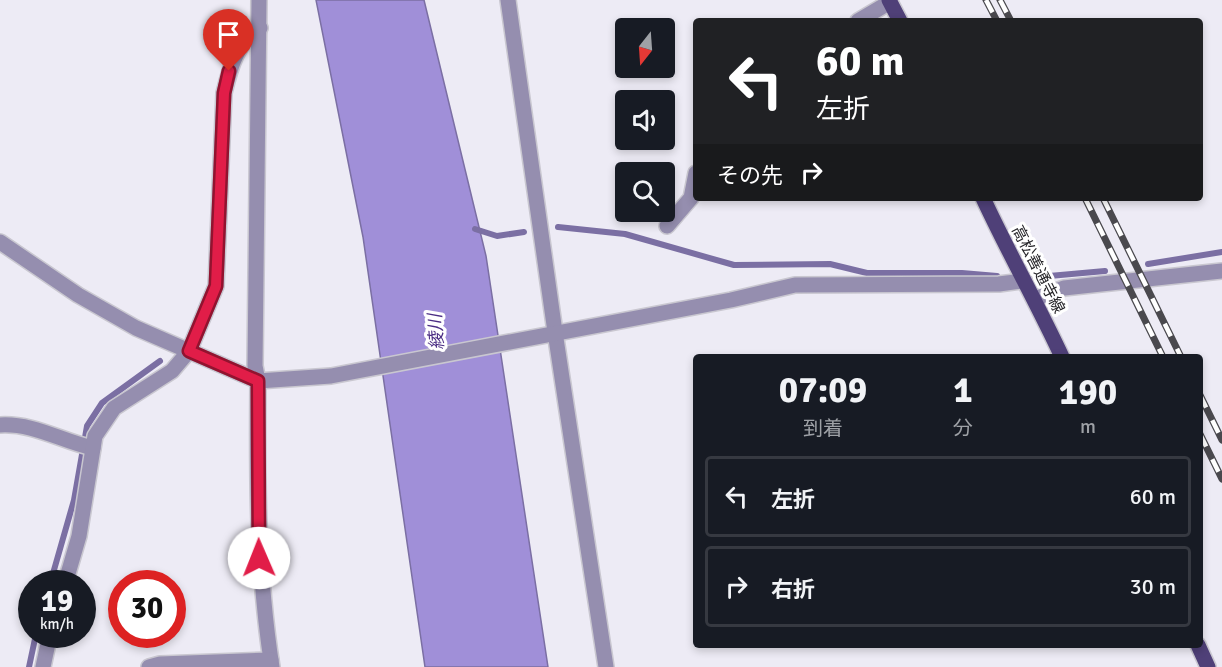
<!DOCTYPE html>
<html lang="ja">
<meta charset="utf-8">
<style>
body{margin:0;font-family:Signika,"Noto Sans JP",sans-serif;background:#20242c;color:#f1f3f6;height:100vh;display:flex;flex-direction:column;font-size:22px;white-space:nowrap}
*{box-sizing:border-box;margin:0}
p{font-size:20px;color:#9ea1a6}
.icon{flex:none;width:33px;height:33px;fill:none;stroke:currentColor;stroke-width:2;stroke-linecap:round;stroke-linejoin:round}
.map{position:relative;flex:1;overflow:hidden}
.details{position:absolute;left:693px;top:354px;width:510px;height:294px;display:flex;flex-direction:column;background:#171b24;border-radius:6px;box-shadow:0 3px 9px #0003}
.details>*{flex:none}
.guide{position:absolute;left:693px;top:18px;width:510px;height:183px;border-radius:6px;box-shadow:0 3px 9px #0003;background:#202124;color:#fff;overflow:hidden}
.needle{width:39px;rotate:197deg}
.tools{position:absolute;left:615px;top:18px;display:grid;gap:12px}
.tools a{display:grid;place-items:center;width:60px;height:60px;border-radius:6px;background:#171b24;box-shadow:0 3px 9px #0003;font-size:30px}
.speed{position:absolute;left:18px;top:570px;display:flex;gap:12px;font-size:30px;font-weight:700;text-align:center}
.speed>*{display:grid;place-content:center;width:78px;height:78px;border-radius:50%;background:#171b24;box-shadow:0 3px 9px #0003;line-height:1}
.speed small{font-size:15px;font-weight:400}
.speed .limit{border:9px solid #d22;background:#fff;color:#111}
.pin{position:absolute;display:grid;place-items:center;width:51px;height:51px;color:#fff;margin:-62px -26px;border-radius:50% 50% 50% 0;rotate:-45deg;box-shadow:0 0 6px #0007}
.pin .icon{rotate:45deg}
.me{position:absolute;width:66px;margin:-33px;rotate:359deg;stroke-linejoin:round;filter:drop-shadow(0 0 4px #0008)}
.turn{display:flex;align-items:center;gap:21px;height:126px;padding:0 24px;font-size:27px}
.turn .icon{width:78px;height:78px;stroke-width:2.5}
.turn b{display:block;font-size:42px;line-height:51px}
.then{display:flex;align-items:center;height:57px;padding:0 24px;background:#0003;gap:12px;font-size:22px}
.eta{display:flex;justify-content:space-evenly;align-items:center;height:102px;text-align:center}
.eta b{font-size:36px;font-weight:800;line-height:42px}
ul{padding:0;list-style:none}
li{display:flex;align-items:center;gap:18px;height:81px;margin:0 12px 9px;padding:0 12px;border:3px solid #363941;border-radius:6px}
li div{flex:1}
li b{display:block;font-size:22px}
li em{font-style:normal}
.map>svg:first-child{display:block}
</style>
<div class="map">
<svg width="1222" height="667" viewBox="0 0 1222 667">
<rect width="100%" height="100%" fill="#edebf5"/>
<path fill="#a08fd8" stroke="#7b6fa3" stroke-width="1.5" d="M316,0H424L486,256L548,667H425L363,237Z"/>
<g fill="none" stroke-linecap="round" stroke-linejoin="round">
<g stroke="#7b6fa3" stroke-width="6">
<path d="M558,227L625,234L734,265L830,264L867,273H962L997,276"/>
<path d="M475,229L497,236L524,232"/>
<path d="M1148,264L1222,252"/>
<path d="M1038,277L1105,271"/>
<path d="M50,584L74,500L87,426L102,403L160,361"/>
<path d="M29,667L36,634"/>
</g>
<defs>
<g id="minor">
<path d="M259,0L255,366L258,381C257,477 257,571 272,667"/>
<path d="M508,0L555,332L606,667"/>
<path d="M858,21L890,2"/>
<path d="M667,226L691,198L696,173"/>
<path d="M0,242L78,295L136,328L258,381L331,376L731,300L795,285L999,284L1022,281"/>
<path d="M1035,299L1064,288L1222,271"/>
<path d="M0,425C34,423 61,441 93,448"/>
<path d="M65,584L79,536L95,436L114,408L172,371L189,351L216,286L224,93C230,68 237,41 260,28"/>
<path d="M43,667L50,634"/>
<path d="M149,667L160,664L271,660"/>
</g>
<g id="major">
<path d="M889,0L900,21"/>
<path d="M983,198C1008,252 1037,303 1062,357"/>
<path d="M1198,645L1208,667"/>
</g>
</defs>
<use href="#minor" stroke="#c9c7d0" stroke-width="18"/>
<use href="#major" stroke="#c9c7d0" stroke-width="18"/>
<use href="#minor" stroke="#958eaf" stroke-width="15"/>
<use href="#major" stroke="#4f4078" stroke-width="15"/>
<defs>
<g id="rail">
<path d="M986,0L997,21"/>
<path d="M1000,0L1011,21"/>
<path d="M1085,198L1163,357"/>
<path d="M1103,198L1181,357"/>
<path d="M1200,395L1222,440"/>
<path d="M1200,434L1222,479"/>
</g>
</defs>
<use href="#rail" stroke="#4a494e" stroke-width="7"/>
<use href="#rail" stroke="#fff" stroke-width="4.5" stroke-dasharray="14" stroke-linecap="butt"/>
</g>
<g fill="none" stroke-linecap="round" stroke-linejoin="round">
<defs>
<path id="route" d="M229,71L224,93L216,286L189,351L258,381L259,558"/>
</defs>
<use href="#route" stroke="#92132f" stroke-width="15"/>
<use href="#route" stroke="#e11d48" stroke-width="10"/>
</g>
<g text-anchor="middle" stroke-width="6" stroke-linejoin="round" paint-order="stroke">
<g font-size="16" fill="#242327" stroke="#fff">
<text transform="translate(1039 269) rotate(63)" y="6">高松善通寺線</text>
</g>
<g font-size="18" font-style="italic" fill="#4b2e84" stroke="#fff">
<text transform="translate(436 332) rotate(-94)" y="6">綾川</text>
</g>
</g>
</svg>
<div class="tools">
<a><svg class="needle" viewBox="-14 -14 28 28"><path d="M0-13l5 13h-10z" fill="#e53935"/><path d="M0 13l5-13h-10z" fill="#9ea1a6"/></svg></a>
<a><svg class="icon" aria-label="sound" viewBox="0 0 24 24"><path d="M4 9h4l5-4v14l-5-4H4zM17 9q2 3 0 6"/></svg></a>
<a><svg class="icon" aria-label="search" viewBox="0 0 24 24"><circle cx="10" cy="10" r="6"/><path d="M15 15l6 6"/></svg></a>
</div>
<div class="speed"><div>19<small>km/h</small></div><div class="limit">30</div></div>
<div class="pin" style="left:229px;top:71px;background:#d93025"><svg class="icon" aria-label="arrive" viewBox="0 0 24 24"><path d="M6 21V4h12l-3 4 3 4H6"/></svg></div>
<svg class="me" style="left:259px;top:558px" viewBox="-20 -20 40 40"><circle r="19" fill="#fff"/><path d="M0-13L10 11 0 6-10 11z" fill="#e11d48"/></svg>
<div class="guide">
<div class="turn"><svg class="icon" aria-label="left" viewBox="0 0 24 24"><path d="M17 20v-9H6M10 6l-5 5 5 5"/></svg><div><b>60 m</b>左折</div></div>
<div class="then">その先<svg class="icon" aria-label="right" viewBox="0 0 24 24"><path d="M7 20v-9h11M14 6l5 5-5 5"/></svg></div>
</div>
<section class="details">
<div class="eta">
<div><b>07:09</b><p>到着</p></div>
<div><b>1</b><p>分</p></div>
<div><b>190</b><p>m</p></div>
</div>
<ul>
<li><svg class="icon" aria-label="left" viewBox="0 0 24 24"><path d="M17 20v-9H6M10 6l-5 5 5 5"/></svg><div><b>左折</b></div><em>60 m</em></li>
<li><svg class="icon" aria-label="right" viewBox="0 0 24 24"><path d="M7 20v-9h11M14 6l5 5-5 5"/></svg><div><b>右折</b></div><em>30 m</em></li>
</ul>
</section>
</div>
